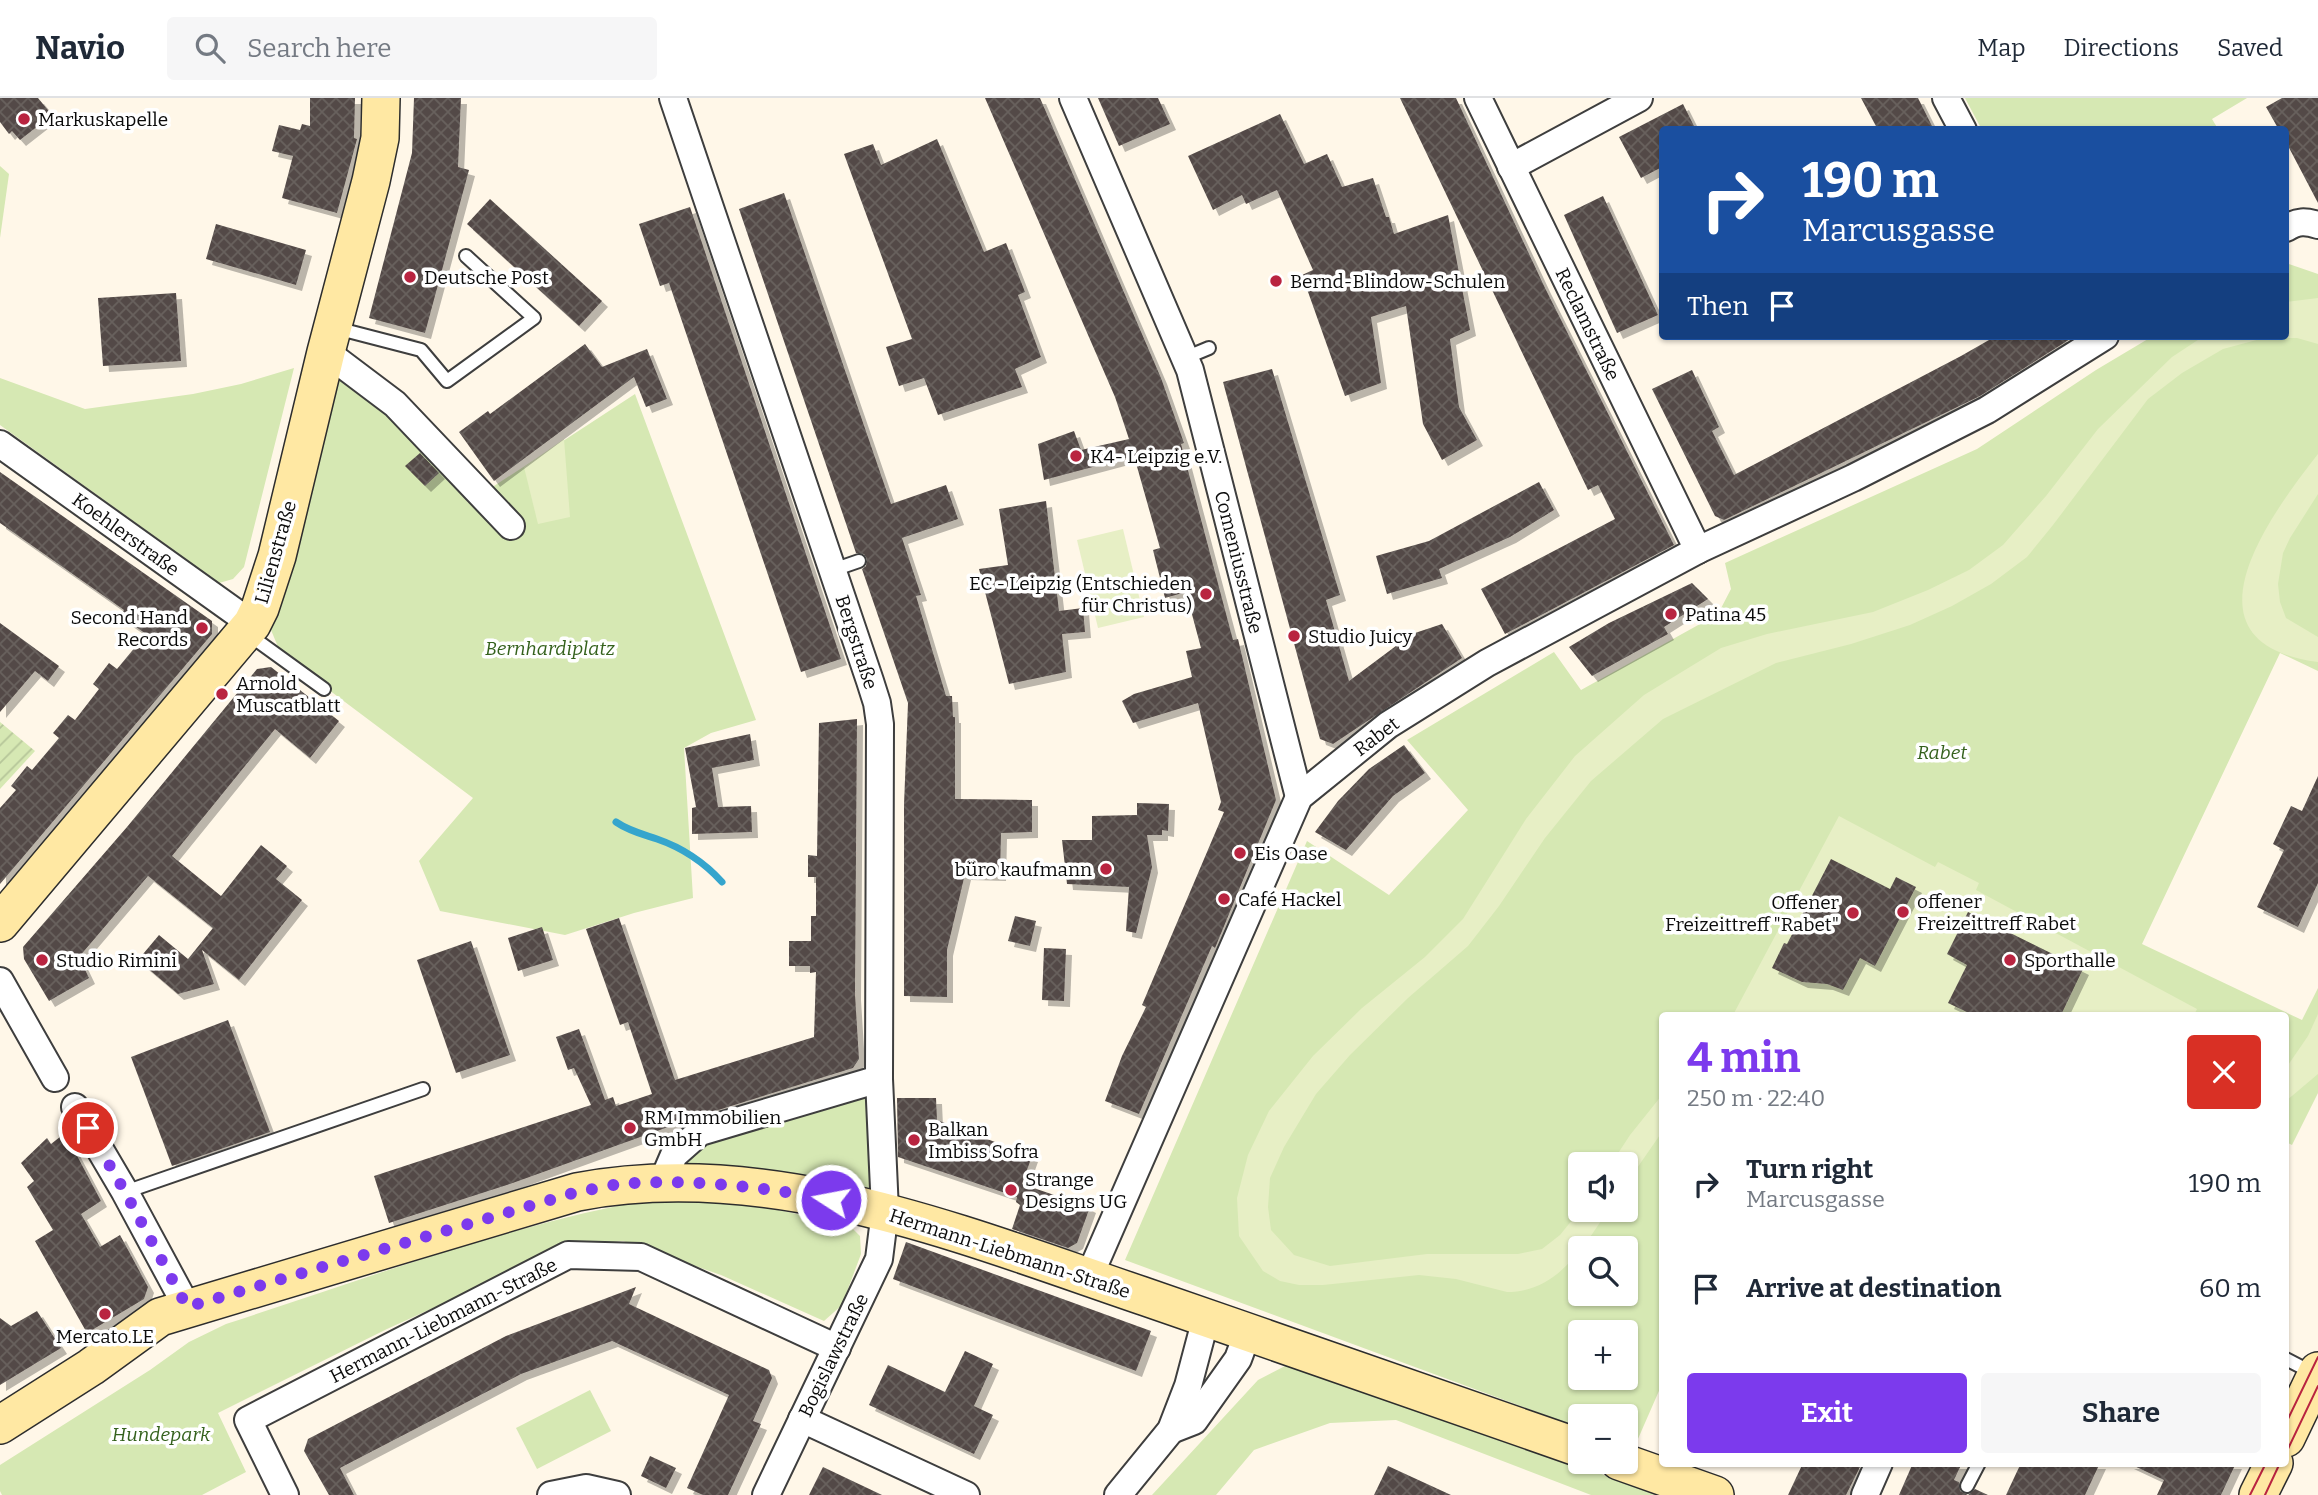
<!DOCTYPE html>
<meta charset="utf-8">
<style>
body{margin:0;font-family:Bitter,serif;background:#f6f6f7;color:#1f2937;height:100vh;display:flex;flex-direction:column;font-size:26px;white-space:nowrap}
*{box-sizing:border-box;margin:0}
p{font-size:23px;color:#747a83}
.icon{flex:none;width:38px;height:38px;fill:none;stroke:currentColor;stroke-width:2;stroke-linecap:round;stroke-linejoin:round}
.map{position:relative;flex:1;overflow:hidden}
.panel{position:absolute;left:1659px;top:914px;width:630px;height:455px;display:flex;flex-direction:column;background:#fff;border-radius:7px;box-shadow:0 2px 5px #0004}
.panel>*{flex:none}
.top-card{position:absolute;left:1659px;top:28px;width:630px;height:214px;border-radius:7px;box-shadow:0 2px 5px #0004;background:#1a4fa0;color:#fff;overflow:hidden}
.buttons{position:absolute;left:1568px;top:1054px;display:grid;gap:14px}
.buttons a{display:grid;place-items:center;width:70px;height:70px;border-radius:7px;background:#fff;box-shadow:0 2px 5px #0004;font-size:35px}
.pin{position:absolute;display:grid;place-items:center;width:60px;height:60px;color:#fff;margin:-30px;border:4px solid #fff;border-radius:50%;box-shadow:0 2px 7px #0007}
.me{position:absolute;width:77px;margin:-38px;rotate:281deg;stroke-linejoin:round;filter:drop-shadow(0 0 5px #0008)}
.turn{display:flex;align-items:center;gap:24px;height:147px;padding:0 28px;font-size:32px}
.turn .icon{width:91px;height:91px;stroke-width:2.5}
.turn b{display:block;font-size:49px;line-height:60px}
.then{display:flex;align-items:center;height:66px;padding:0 28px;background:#0003;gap:14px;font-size:26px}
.round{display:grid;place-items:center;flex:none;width:74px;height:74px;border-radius:7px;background:#f6f6f7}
.head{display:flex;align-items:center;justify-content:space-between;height:119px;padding:0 28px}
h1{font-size:42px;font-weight:700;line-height:52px;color:#7c3aed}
.action{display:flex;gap:14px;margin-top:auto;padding:14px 28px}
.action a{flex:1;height:80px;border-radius:7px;background:#7c3aed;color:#fff;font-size:28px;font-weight:700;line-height:80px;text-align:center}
.action a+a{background:#f6f6f7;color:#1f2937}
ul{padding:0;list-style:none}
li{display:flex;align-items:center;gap:21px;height:105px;padding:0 28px}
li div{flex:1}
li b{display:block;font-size:26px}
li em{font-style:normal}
header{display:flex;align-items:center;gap:42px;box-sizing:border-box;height:98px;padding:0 35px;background:#fff;border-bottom:2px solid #e0e1e3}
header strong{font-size:33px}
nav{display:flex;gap:38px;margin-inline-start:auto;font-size:24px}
.search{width:490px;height:63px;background:#f6f6f7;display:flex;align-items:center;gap:18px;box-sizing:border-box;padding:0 24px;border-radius:7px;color:#747a83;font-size:26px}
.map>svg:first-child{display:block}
</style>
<header>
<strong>Navio</strong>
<div class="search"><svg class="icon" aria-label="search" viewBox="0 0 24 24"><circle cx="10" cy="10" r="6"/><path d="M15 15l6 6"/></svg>Search here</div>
<nav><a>Map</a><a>Directions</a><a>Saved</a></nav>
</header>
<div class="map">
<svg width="2318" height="1397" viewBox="0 0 2318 1397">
<defs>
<pattern id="garden-furrows" width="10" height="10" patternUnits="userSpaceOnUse" patternTransform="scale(1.75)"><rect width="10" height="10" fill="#d6e8b3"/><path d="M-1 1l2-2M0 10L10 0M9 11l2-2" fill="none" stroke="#b6c699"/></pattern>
<pattern id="building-cross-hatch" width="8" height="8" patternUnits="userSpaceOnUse" patternTransform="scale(1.75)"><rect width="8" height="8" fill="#534a47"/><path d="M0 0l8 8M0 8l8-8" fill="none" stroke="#67605d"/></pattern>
<filter id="shadow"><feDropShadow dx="6" dy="6" stdDeviation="0" flood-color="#0004"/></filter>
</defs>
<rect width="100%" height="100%" fill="#fff7e8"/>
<g fill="#d6e8b3" fill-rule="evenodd">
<path d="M1965,0H2247L2212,21L2218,31L1982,32Z"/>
<path d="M0,68L9,76L0,140Z"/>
<path d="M2286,165L2318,176V573L2280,555L2142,846L2302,922L2318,890V995L2292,1047L2286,1044V917H1662V1286L1634,1350L1626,1347V1318H1580V1330L1125,1162L1307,743L1389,797L1468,712L1407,642L1554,554L1581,592L1718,516L1731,491L1725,465L1977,351L2096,272L2153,238H2286ZM1580,1066H1626V1111H1580ZM1580,1150H1626V1195H1580ZM1580,1234H1626V1279H1580Z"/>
<path d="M331,265L446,367L468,405L635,296L756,622L711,635L684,650L693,800L634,815L565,837L440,813L419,763L473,700L281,556L271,532L328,294Z"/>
<path d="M294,270L244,469L233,481L219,485L0,327V280L85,311L193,296L241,286Z"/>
<path d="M879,981L885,1113L662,1085L674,1057Z"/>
<path d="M665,1099L757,1107L850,1128L860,1138L861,1156L842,1207L824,1223L721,1177L623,1143L567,1149L387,1231L218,1315L246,1374L202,1397H2L0,1393V1367L150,1272L189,1244L226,1226C371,1179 515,1124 665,1099Z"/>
<path d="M1287,1267L1662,1397H1591L1396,1322L1330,1325L1254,1352L1216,1397H1152L1258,1282Z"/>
<path d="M590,1292L611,1333L537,1371L516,1330Z"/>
</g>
<path fill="url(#garden-furrows)" d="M0,624L35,653L0,691Z"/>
<g fill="#e7efc5">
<path d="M2318,200V246L2297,240H2264L2223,251L2182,275L2148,301L2053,427L2027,459L1991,486L1952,508L1910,527L1851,546L1776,565L1663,621L1591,683L1545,740L1499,808L1468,848L1408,900L1350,957L1316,996L1284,1049L1270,1080L1268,1109L1271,1132L1294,1157L1330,1168L1427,1156H1518L1542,1151L1560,1137L1581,1111H1609C1584,1148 1558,1194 1507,1194L1456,1181L1419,1177L1323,1187H1299L1280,1183L1263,1173L1239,1138L1237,1100L1248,1057L1269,1013L1313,958L1362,910L1425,859L1463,821L1526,721L1575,658L1644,597L1721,550L1767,536L1873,514L1928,492L1969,472L2003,447L2046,398L2098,331L2172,259L2204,238H2286V204Z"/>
<path d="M564,341L570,419L538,426L524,369Z"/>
<path d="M2318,356V396L2290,440L2283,455L2278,486L2280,504L2286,520L2318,539V564C2176,545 2268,420 2318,356Z"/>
<path d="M1123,431L1144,519L1098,530L1077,442Z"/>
<path d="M1839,718L1935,769L1938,764L1979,785L1976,792L2197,911L2194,917H1733Z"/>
<path d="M2318,916V976L2286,1003V970L2308,938Z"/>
<path d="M1662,997V1034L1626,1086V1066H1611L1630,1037Z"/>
</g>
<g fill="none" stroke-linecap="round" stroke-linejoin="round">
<path stroke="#35a5cd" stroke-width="7" d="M616,724C629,733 642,736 657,741C683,750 703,763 722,784"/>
</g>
<g fill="url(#building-cross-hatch)" filter="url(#shadow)">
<path d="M0,0H38L52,17L20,42L12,33L9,36L0,24Z"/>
<path d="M310,0H355L354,40L357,41L337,115L282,100L293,58L272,53L279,27L300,32L302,26L310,28Z"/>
<path d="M414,0H461L458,69L469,72L425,235L369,220L412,55Z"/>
<path d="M985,0H1040L1161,280L1184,345L1181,346L1233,542L1238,541L1276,702L1215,850L1212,848L1139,1016L1105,1003L1122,958L1146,909L1142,907L1224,714L1218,712L1221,704L1198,605L1133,625L1122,603L1134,596L1192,579L1186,553L1201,550L1186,494L1165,500L1153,452L1160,450L1134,358L1044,382L1038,346L1074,333L1081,352L1129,341L1115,299Z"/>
<path d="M1098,0H1158L1170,26L1119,48Z"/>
<path d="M1400,0H1456L1545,190L1674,447L1505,536L1481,491L1615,421L1598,387L1588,392Z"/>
<path d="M1861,0H1918L1934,32H1878Z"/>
<path d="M2282,0H2318V105L2286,44V32H2279L2266,9Z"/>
<path d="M1683,6L1696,32H1662V69L1641,80L1619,39Z"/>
<path d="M1280,16L1304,66L1327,56L1342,89L1373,80L1386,119H1389L1394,136L1448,117L1470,232L1450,241L1459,309L1477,342L1442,362L1423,326L1406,208L1371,219L1381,285L1345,298L1302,177L1313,172L1277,92L1246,106L1242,97L1213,112L1188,58Z"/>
<path d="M937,41L984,154L1006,145L1025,194L1018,197L1041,259L1015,271L1022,289L938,317L924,280L899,288L886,249L912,241L844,56L873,46L881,67Z"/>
<path d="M784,95L891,406L946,387L958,421L902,440L921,497L916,498L946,598H952L953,619H955V701L1032,702V734L1001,735L1000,777L965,776L947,852V899L904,898V707L908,605L862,471L866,468L867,461L864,456L856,455L739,111Z"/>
<path d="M1603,98L1658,217L1617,235L1564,117Z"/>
<path d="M490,101L602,203L579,228L467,126Z"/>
<path d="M690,109L841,561L801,574L669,185L660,188L639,126Z"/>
<path d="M216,126L306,152L296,187L206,161Z"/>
<path d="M176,195L181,263L103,268L98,200Z"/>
<path d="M1996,238H2075L1980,298L1724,422L1715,418L1652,291L1692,272L1719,329L1712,333L1734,377L1961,258Z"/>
<path d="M585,246L602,269L647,251L667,301L646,309L634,279L494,383L459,334L488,313L490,316Z"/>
<path d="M1272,271L1340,497L1326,502L1349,583L1412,536L1442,526L1462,560L1333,646L1320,641L1223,284Z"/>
<path d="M420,355L439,375L425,388L405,368Z"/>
<path d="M0,374L212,523V536L0,786V710L16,692L11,688L27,668L32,672L59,640L53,635L68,617L75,622L99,591L93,586L109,565L117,571L146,536L120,518L124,512L0,425Z"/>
<path d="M1539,384L1554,412L1510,439L1439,471L1442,480L1387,496L1376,458L1429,443Z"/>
<path d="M1046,403L1059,513L1083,510L1085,534L1062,536L1066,574L1009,586L979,471L1008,467L999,411Z"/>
<path d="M1692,485L1708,501L1664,529L1668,536L1592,578L1569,549L1609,525Z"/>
<path d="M0,525L59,568L48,583L35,573L0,614Z"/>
<path d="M271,569L339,623L310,660L275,631L172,758L221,798L261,747L287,768L276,781L302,802L239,882L202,852L214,886L178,896L138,862L159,837L188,861L213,830L148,778L79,859L89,880L49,903L24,861L23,849L127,729L257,571Z"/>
<path d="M857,621L855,896L859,961L853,970L696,1019L510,1086L389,1125L374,1078L591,1007L574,970L568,972L556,939L579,931L605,1002L613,999L616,1008L652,996L628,924L620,927L586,831L619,820L675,982L814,939L816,874L810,875V868H789V843H811V818H816V779H808V757L817,758L819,625Z"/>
<path d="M750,636L754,662L712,670L718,709L751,708L752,734L692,736V710L696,709L685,650Z"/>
<path d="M1404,647L1425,675L1393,698L1346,752L1315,734L1338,703L1369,671Z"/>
<path d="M2318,678V785L2298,829L2257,809L2284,752L2273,746L2291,708L2302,713Z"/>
<path d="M1137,705L1169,706L1168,733L1162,732V737H1147L1152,769L1136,835L1126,833L1129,789L1067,786L1062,742H1092V718L1137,717Z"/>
<path d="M1831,761L1890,791L1896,779L1916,789L1875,868L1860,860L1843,892L1827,886L1802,884L1772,870L1784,845L1787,846Z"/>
<path d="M1968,814L2083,871L2061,917H1973L1948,905L1967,867L1947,856Z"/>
<path d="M1015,818L1036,823L1030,848L1008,843Z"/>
<path d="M542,829L553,862L518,873L508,840Z"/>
<path d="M471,843L510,957L456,975L417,862Z"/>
<path d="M1044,850L1066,851L1064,903L1042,902Z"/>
<path d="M228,922L270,1034L172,1068L131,959Z"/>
<path d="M897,1000H936L937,1022L1032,1058L1022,1086L1060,1099L1061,1095L1090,1109L1077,1145L1068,1150L1012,1131L1020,1107L1016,1104L1017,1099L898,1059Z"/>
<path d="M65,1035L101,1103L81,1116L100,1149L120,1137L148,1189L144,1201L87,1235L35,1143L53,1132L27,1089L34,1083L21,1065L47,1040L51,1046Z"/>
<path d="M906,1144L1151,1233L1136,1273L893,1181Z"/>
<path d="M636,1189L629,1206L769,1272L772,1280L753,1323L761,1326L728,1397H703L687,1390L729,1297L612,1243L521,1276L340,1370L354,1397H329L304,1353L308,1341L506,1238Z"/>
<path d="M37,1213L61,1250L0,1287V1220L11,1228Z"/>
<path d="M965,1253L993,1266L974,1308L993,1317L974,1356L869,1307L888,1267L945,1294Z"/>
<path d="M650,1358L676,1370L666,1390L641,1378Z"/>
<path d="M1803,1365H1862L1846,1397H1788Z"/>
<path d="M1913,1365H1962L1954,1382L1959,1384L1960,1393L1968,1397L1975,1391L1988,1397H1899Z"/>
<path d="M2021,1365H2100L2085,1397H2006Z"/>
<path d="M2128,1365H2236L2221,1397H2157L2164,1382Z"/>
<path d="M1388,1368L1451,1397H1374Z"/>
<path d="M823,1369L882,1397H809Z"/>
</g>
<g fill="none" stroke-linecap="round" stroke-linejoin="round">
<defs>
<g id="lane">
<path d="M336,230L421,252L447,283L534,220L466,158"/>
<path d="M1185,260L1209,250"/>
<path d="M833,472L859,463"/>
<path d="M248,536L324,591"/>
<path d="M125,1094L423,991"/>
<path d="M2286,1261L2313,1275"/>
<path d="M1967,1388L1979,1365"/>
</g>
<g id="street">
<path d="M673,0L870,583L877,605L880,626L879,981L885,1113L879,1161L766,1397"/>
<path d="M1073,0L1190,272L1299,699"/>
<path d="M1478,0L1698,452"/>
<path d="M1946,0L1963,32"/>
<path d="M1511,69L1639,0"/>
<path d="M2286,130C2298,123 2305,123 2318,127"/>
<path d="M326,254L395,306L511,428"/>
<path d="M0,346L252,526"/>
<path d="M0,883L55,980"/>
<path d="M75,1009L125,1094L187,1209"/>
<path d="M662,1085L674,1057L700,1034L879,981"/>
<path d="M1089,1179L1299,699L1388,627L1487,565L1698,452L1853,380L1987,312L2105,238"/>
<path d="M802,1321L966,1397"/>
<path d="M1171,1332L1194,1323L1238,1261L1248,1234"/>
<path d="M285,1397L248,1322L568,1157L641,1159L837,1250"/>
<path d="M551,1397L586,1390L617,1397"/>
<path d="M1118,1397L1171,1332L1188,1288L1206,1220"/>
<path d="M1865,1397L1879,1365"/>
</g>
<g id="secondary">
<path d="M0,825L252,526L260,510L277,458L326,254L371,83L380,40L381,0"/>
<path d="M0,1327L91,1269L160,1219L577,1094C771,1057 966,1138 1146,1199C1291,1249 1436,1300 1580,1350"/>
<path d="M2286,1340L2318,1273"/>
<path d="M1619,1363L1715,1397"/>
<path d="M2258,1397L2274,1365"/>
</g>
</defs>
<use href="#lane" stroke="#3e3e3e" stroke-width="16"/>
<use href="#street" stroke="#3e3e3e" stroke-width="30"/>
<use href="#secondary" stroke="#2d2d2d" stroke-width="40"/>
<use href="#lane" stroke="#fff" stroke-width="12"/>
<use href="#street" stroke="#fff" stroke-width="26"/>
<use href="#secondary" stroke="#ffe8a3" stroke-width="37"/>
<g stroke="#b92440" stroke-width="2">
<path d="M2286,1325L2318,1259"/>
<path d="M2286,1355L2318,1288"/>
<path d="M2250,1397L2266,1365"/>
<path d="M2265,1397L2280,1365"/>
</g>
</g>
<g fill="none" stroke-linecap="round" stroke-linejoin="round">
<path stroke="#7c3aed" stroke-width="12" stroke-dasharray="0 21.6" d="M88,1030L125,1094L187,1209L577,1094C591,1092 606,1088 620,1086C690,1080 763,1089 831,1102"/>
</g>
<g fill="#b92440" stroke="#fff" stroke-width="2.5">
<circle cx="24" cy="21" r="7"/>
<circle cx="410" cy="179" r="7"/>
<circle cx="1276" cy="183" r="7"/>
<circle cx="1076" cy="358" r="7"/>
<circle cx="1206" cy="496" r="7"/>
<circle cx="1671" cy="516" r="7"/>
<circle cx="202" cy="530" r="7"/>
<circle cx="1294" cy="538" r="7"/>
<circle cx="222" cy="596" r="7"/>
<circle cx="1240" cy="755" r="7"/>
<circle cx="1106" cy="771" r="7"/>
<circle cx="1224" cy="801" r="7"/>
<circle cx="1903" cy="814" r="7"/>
<circle cx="1853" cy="815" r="7"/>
<circle cx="42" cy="862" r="7"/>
<circle cx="2010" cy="862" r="7"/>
<circle cx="630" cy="1030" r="7"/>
<circle cx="914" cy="1042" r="7"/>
<circle cx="1011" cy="1092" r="7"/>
<circle cx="105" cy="1216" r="7"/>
</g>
<g text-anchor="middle" stroke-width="7" stroke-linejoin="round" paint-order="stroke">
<g font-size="19" fill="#0b0b0b" stroke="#fff" text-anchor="start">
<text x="38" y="28">Markuskapelle</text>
<text x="424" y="186">Deutsche Post</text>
<text x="1290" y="190">Bernd-Blindow-Schulen</text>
<text x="1090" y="365">K4- Leipzig e.V.</text>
<text x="1192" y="492" text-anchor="end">EC - Leipzig (Entschieden<tspan x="1192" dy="22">für Christus)</tspan></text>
<text x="1685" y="523">Patina 45</text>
<text x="188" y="526" text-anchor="end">Second Hand<tspan x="188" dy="22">Records</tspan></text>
<text x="1308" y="545">Studio Juicy</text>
<text x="236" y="592">Arnold<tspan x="236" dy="22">Muscatblatt</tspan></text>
<text x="1254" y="762">Eis Oase</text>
<text x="1092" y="778" text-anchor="end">büro kaufmann</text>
<text x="1238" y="808">Café Hackel</text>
<text x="1917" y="810">offener<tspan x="1917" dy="22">Freizeittreff Rabet</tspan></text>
<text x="1839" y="811" text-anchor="end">Offener<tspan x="1839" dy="22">Freizeittreff "Rabet"</tspan></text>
<text x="56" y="869">Studio Rimini</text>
<text x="2024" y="869">Sporthalle</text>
<text x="644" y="1026">RM Immobilien<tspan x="644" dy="22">GmbH</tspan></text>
<text x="928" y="1038">Balkan<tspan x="928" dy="22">Imbiss Sofra</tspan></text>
<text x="1025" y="1088">Strange<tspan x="1025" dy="22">Designs UG</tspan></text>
<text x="105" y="1245" text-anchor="middle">Mercato.LE</text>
</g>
<g font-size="19" fill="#0b0b0b" stroke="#fff">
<text transform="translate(1588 226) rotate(64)" y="7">Reclamstraße</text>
<text transform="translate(126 436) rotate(36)" y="7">Koehlerstraße</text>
<text transform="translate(275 454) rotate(-74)" y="7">Lilienstraße</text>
<text transform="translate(1239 464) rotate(76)" y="7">Comeniusstraße</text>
<text transform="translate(857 544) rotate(72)" y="7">Bergstraße</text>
<text transform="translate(1376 638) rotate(-37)" y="7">Rabet</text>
<text transform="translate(1010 1155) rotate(18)" y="7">Hermann-Liebmann-Straße</text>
<text transform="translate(443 1222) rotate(-27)" y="7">Hermann-Liebmann-Straße</text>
<text transform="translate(833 1257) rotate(-64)" y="7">Bogislawstraße</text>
</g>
<g font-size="19" font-style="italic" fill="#34611c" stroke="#fff">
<text x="550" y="557">Bernhardiplatz</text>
<text x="1942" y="661">Rabet</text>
<text x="161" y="1343">Hundepark</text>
</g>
</g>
</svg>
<div class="buttons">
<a><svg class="icon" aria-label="sound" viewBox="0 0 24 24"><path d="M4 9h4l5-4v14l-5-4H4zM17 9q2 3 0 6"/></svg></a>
<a><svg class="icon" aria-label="search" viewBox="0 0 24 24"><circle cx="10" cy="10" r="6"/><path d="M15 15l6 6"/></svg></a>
<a>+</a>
<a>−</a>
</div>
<div class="pin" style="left:88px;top:1030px;background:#d93025"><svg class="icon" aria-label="arrive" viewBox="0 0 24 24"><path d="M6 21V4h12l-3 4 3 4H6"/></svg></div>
<svg class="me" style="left:831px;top:1102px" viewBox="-20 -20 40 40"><circle r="17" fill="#7c3aed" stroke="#fff" stroke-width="3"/><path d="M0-11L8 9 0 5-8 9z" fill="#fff"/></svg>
<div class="top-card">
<div class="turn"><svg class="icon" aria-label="right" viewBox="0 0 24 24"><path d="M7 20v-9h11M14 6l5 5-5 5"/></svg><div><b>190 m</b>Marcusgasse</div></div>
<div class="then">Then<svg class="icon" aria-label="arrive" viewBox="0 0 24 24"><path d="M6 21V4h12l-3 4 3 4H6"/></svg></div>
</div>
<section class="panel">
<div class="head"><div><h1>4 min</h1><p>250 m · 22:40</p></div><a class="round" style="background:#d93025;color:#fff"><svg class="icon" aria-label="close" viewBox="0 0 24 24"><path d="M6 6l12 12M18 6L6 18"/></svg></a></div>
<ul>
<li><svg class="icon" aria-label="right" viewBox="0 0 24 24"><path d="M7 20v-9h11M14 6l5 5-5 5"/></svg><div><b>Turn right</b><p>Marcusgasse</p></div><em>190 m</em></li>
<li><svg class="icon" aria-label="arrive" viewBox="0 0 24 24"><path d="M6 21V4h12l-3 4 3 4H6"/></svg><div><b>Arrive at destination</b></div><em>60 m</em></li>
</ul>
<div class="action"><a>Exit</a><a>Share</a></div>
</section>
</div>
